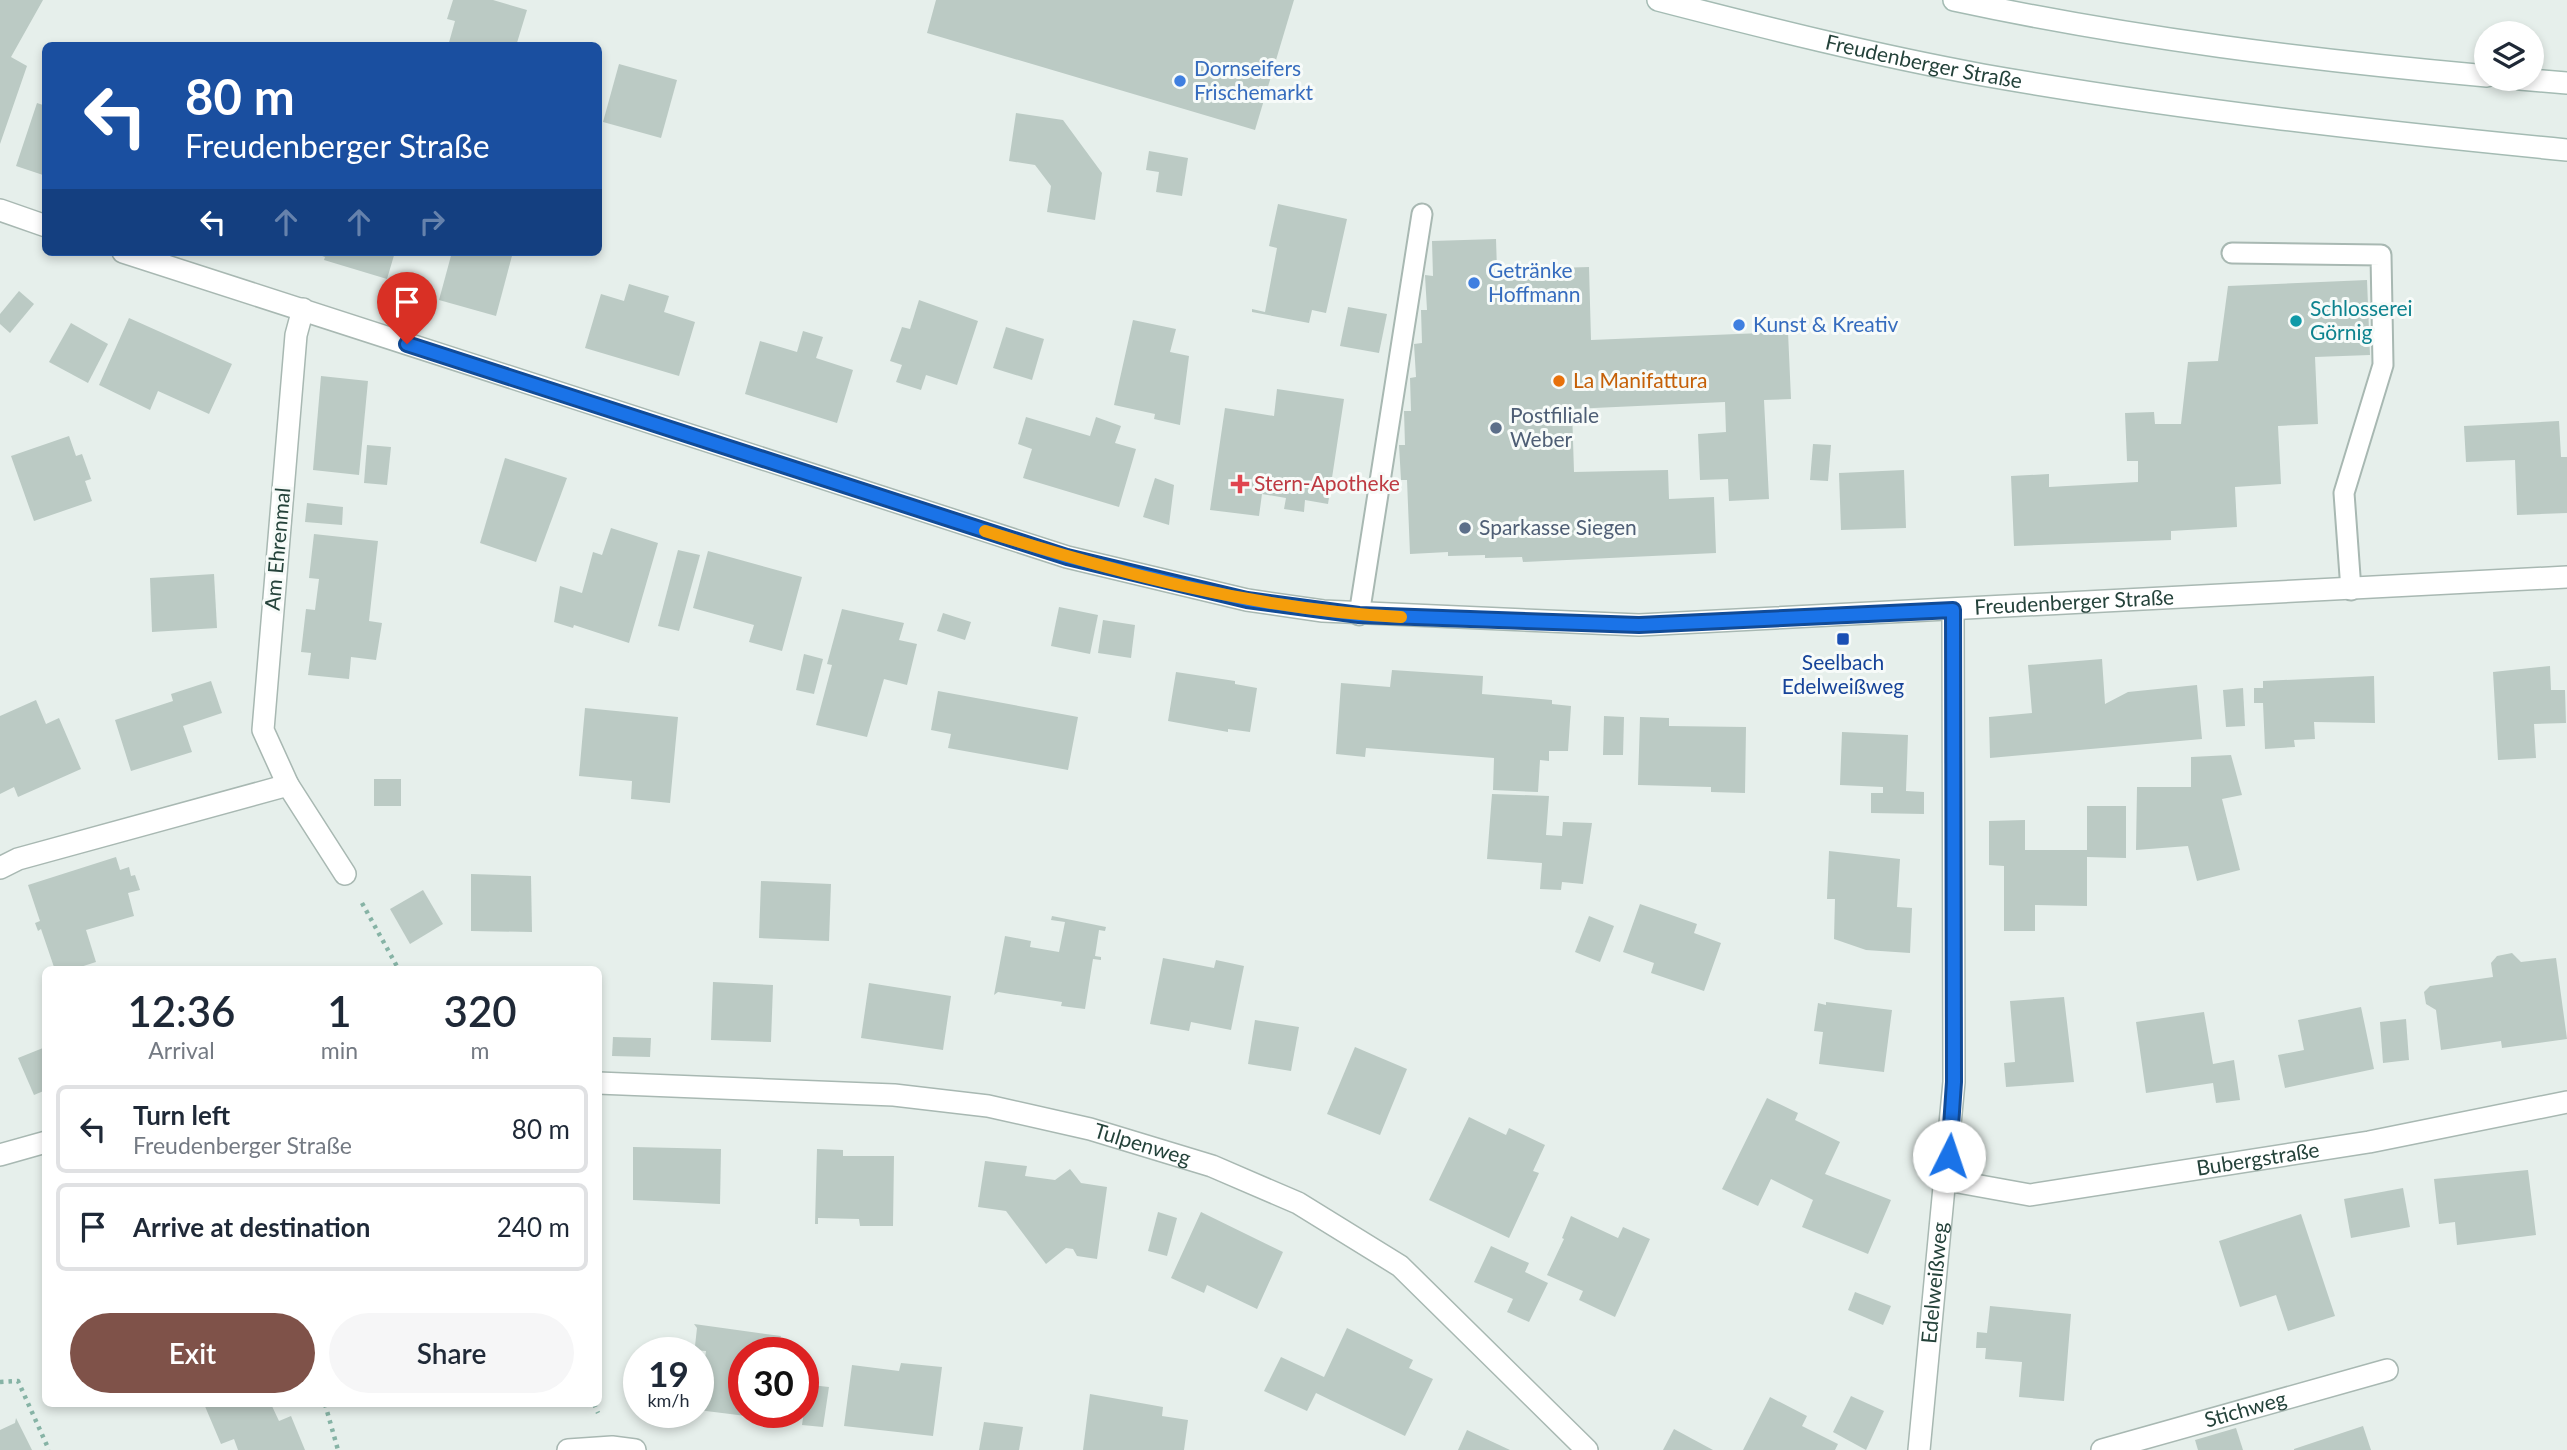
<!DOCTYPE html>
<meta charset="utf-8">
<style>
body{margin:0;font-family:Lato,sans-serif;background:#f6f6f7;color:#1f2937;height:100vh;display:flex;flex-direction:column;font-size:26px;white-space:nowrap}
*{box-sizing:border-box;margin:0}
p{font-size:23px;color:#747a83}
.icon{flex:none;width:38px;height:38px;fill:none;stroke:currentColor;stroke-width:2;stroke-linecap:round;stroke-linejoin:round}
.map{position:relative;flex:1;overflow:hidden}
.side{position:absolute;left:42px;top:966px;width:560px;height:441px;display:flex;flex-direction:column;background:#fff;border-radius:10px;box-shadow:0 4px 10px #0003}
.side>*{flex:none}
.hud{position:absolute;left:42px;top:42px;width:560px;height:214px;border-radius:10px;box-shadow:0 4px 10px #0003;background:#1a4fa0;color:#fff;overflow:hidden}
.controls{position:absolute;left:2474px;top:21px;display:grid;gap:14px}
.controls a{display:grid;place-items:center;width:70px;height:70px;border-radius:50%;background:#fff;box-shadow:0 4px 10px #0003;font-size:35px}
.speed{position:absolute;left:623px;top:1337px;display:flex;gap:14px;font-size:35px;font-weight:700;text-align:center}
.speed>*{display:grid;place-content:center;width:91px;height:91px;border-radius:50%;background:#fff;box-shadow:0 4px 10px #0003;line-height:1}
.speed small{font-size:18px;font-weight:400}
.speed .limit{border:10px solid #d22;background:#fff;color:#111}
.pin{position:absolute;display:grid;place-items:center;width:60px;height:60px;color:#fff;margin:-72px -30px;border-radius:50% 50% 50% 0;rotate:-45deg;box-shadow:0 0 7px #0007}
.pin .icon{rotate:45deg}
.me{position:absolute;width:77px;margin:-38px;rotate:4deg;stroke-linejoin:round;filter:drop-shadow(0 0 5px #0008)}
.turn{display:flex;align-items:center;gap:24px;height:147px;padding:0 28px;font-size:32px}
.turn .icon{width:91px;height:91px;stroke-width:2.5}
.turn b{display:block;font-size:49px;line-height:60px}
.lanes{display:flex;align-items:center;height:66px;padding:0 28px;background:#0003;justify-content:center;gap:35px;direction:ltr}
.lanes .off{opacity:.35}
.eta{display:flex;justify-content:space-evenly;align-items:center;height:119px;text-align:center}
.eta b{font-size:42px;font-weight:600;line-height:49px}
.cta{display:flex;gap:14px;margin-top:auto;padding:14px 28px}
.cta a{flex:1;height:80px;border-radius:42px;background:#7f5249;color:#fff;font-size:28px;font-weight:600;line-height:80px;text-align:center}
.cta a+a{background:#f6f6f7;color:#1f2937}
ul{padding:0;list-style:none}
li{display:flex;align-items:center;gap:21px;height:88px;margin:0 14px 10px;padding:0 14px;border:4px solid #e0e1e3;border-radius:10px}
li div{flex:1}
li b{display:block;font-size:26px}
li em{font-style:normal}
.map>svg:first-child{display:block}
</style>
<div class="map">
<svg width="2567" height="1450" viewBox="0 0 2567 1450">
<rect width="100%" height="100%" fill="#e6efeb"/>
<g fill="#bbcac4">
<path d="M0,0H43L11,57L27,66L0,144Z"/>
<path d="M453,0H493L527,10L516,46H448L455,21L447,19Z"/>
<path d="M936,0H1294L1255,130L927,33Z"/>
<path d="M619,64L677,80L661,138L603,122Z"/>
<path d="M37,103L46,106V176L16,166Z"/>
<path d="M1016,113L1063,120L1102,173L1095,220L1047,212L1051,186L1035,165L1009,161Z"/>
<path d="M1149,151L1188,158L1182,196L1156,192L1159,172L1146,170Z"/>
<path d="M1278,204L1347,219L1326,313L1312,310L1309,323L1252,312V309L1265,312L1277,248L1269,246Z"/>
<path d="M1496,239L1497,270L1589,267L1591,340L1788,332L1791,399L1764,400L1769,499L1729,501L1728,479L1700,480L1698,434L1726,432L1725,402L1572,409L1574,472L1668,470L1669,499L1714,497L1716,553L1523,562L1522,557L1485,558V555L1448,556V552L1410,554L1407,480H1401L1399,445H1405L1404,411H1411L1410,378L1416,377L1414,344L1422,343L1421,310H1427L1425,275L1433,276L1432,241Z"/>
<path d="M311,252H395L387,279L324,260L325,257Z"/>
<path d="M452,252H513L496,316L439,300Z"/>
<path d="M2367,280L2370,355L2315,357L2318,424L2278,426L2281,484L2235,487L2237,527L2171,531V540L2014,546L2011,476L2049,474V487L2138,482V461H2127L2125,413L2154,412L2155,424H2181L2188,362L2218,361L2228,286Z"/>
<path d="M629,284L669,296L664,312L695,322L679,376L585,348L601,294L624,301Z"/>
<path d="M19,291L34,304L10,333L0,324V314Z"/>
<path d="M919,300L978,321L957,385L926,375L921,390L896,382L902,365L890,361L902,327L910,329Z"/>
<path d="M1348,307L1387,314L1379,353L1340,346Z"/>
<path d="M129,318L232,364L209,414L158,391L150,410L99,385Z"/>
<path d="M1133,320L1176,329L1170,352L1189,356L1180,425L1154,419L1155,414L1114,405Z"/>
<path d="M71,323L108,344L88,383L49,362Z"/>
<path d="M1006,327L1044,339L1032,380L993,368Z"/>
<path d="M803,331L823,337L816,358L853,370L837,423L745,394L760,341L797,352Z"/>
<path d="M321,376L368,381L359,475L313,470Z"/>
<path d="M1277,389L1344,399L1328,504L1305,500L1304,512L1284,509L1286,498L1262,494L1259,516L1210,510L1225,408L1274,416Z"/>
<path d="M1026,417L1090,436L1096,417L1121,426L1115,443L1136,449L1119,507L1023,478L1032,449L1018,444Z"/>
<path d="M2559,421L2561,457H2567V513L2517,515L2515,460L2466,462L2464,426Z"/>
<path d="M69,436L76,456L82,454L91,479L85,481L92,501L34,521L11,456Z"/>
<path d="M1813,444L1831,445L1828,481L1810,480Z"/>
<path d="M367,445L391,447L387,485L364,483Z"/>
<path d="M505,458L567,478L536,562L480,543Z"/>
<path d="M1904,470L1906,528L1841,530L1839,473Z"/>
<path d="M1155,478L1174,485L1169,525L1143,517Z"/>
<path d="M307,503L343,507L342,525L305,522Z"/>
<path d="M611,528L658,543L629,643L574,625L573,628L554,622L560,586L582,593L593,552L602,555Z"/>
<path d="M314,534L378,541L369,621L382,623L376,660L351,657L349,679L308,675L311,653L301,652L306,609L315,610L319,579L309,578Z"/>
<path d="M678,550L700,555L679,631L658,626Z"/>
<path d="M708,551L802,577L782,651L749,642L754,625L693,608Z"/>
<path d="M214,574L217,628L152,632L150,578Z"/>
<path d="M1059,607L1098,615L1090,654L1051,646Z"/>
<path d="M842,609L904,623L899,640L917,644L907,685L884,679L867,737L816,725L832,665L827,664Z"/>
<path d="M943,613L971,622L965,640L937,631Z"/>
<path d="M1103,620L1135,625L1131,658L1098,653Z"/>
<path d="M804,654L823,659L814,694L796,690Z"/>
<path d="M2102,659L2105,704L2128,692L2197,685L2202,739L1990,758L1989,717L2032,713L2028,665Z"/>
<path d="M2550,666L2551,690H2565L2566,723L2534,724L2536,758L2498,760L2493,672Z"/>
<path d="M1392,670L1483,676L1482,694L1552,700V704L1571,706L1568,751H1549V761L1540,760L1538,792L1493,790L1494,758L1366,748L1365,757L1336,754L1341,683L1390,687Z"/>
<path d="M1176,672L1235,681V684L1257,688L1250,732L1228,729V732L1168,721Z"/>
<path d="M2374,676L2375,723L2314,722L2315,739L2294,740L2295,747L2265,749L2263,703H2254V688H2263V681Z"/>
<path d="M211,681L222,713L183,726L192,752L131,771L115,720L173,701L171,694Z"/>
<path d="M2243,688L2245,726L2226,727L2223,690Z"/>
<path d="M938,691L1078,717L1068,770L948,748L951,734L931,730Z"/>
<path d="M36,700L46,724L59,718L81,769L18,797L14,787L0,794V716Z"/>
<path d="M585,708L678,717L670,803L631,799L632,781L579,776Z"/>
<path d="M1604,716L1624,717L1623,755H1603Z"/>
<path d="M1640,717L1669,718V726L1746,727L1745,793L1711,792V787L1638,785Z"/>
<path d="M1842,732L1908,735L1906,791L1924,792V814L1871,813V793H1883V787L1840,785Z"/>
<path d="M2231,755L2242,795L2222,799L2240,870L2197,881L2188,846L2136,850L2137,787H2191V757Z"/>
<rect x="374" y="779" width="27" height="27"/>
<path d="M1492,794L1549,796L1546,835L1562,836L1563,822L1592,823L1583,884L1562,882L1561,890L1540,889L1542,863L1487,859Z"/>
<path d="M2087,806H2126V858L2087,857V906L2035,905V931H2004V866L1989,865V821L2025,820V850H2087Z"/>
<path d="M1829,851L1900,859L1897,907L1912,908L1910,953L1866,950L1834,939L1835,899H1827Z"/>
<path d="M116,857L120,870L129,867L131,876L135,875L140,890L128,893L134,916L86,930L96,962L71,970H55L41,929L38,931L35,923L40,921L28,885Z"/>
<path d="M471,874L531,876L532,932L471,931Z"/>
<path d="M761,881L831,884L829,941L759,938Z"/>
<path d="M423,890L443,924L410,944L390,909Z"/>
<path d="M1640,904L1697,924L1694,933L1721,943L1704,991L1651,973L1654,963L1623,952Z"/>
<path d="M1052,916L1106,927L1105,931L1099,930L1095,956L1101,957V960L1093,959L1085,1009L1061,1006L1062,1002L998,992L994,995L1005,936L1031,941L1030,947L1059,952L1065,922L1051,920Z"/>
<path d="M1589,916L1614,926L1600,962L1575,952Z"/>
<path d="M2512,953L2521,962L2556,958L2567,1039L2502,1048L2501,1041L2441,1050L2436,1010L2426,1004L2424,992L2430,986L2493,977L2491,963L2497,956Z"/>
<path d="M1163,958L1214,968L1216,960L1244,966L1231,1030L1191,1022L1189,1031L1150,1024Z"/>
<path d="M713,982L773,985L771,1042L711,1040Z"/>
<path d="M869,983L951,996L943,1050L861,1038Z"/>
<path d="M2064,997L2074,1082L2006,1087L2004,1063L2015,1062L2010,1001Z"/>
<path d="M1826,1002L1892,1010L1884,1072L1819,1064L1823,1032L1814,1031L1818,1003L1826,1005Z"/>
<path d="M2361,1007L2374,1069L2285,1088L2278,1055L2304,1050L2298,1020Z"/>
<path d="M2204,1012L2213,1064L2234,1060L2240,1100L2216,1103L2213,1083L2146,1093L2136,1022Z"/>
<path d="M2406,1019L2409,1060L2383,1063L2380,1022Z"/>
<path d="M1255,1020L1299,1027L1291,1071L1248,1064Z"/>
<path d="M613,1037L651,1038L650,1057L612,1056Z"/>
<path d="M1355,1047L1407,1069L1380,1135L1327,1114Z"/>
<path d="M43,1048L46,1090L34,1095L18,1058Z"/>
<path d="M1767,1098L1798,1113L1795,1120L1840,1142L1825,1174L1891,1200L1868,1254L1802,1227L1813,1200L1771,1179L1758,1206L1722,1189Z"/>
<path d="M1469,1117L1506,1135L1509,1128L1545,1145L1533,1171L1539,1173L1509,1238L1429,1200Z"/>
<path d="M633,1147L721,1149L720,1204L633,1200Z"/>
<path d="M817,1149L843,1150V1156H894L893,1226H860L859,1219L818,1218V1224H815Z"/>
<path d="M985,1161L1027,1166L1025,1176L1055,1180L1070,1169L1081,1183L1107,1187L1097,1259L1077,1256L1073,1249L1066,1248L1046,1264L1006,1211L978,1207Z"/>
<path d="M2528,1170L2536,1235L2457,1245L2455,1222L2439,1224L2434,1179Z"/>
<path d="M2403,1188L2410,1227L2351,1238L2344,1199Z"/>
<path d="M1158,1212L1177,1218L1167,1256L1148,1251Z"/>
<path d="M1201,1212L1283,1252L1257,1309L1207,1285L1204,1293L1171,1278Z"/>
<path d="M2301,1214L2335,1316L2288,1331L2276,1295L2240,1307L2219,1241Z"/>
<path d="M1571,1216L1618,1238L1623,1227L1650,1239L1615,1317L1579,1300L1583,1291L1547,1275L1564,1239L1562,1238Z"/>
<path d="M1491,1246L1529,1263L1525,1272L1548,1283L1529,1322L1507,1312L1513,1299L1474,1282Z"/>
<path d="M1855,1292L1891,1306L1883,1325L1848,1310Z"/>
<path d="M1990,1306L2071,1314L2064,1401L2019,1397L2022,1362L1985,1359L1986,1348H1976L1977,1332L1987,1333Z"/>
<path d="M694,1324L781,1336L776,1353H744V1412H768L770,1419L698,1410L706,1351L691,1350L695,1346L697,1328Z"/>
<path d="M1347,1328L1413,1360L1409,1368L1433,1379L1405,1436L1316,1393L1307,1411L1264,1391L1281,1357L1324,1377Z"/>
<path d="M901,1363L942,1367L933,1436L844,1426L852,1365L899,1371Z"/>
<path d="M808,1381L811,1385L829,1387L823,1427L802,1425Z"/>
<path d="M1090,1394L1163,1407L1162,1416L1188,1420L1184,1450H1083Z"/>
<path d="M1851,1396L1884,1411L1866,1450L1833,1432Z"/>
<path d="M1770,1397L1807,1416L1802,1426L1838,1444L1835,1450H1743Z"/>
<path d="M204,1404H271L279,1421L291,1416L305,1450H238L234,1439L221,1444Z"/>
<path d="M16,1418L32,1450H0V1430L15,1423Z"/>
<path d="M984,1422L1023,1427L1019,1450H979Z"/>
<path d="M2363,1426L2371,1450H2294V1449Z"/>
<path d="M2236,1428L2243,1450H2198L2195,1440Z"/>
<path d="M1674,1429L1713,1450H1663Z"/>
<path d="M1467,1430L1510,1450H1458Z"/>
</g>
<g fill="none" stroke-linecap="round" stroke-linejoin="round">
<defs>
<g id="service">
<path d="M2232,253L2381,255L2383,365L2344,493L2351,590"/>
<path d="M1359,615L1422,214"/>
</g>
<g id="minor">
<path d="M0,210L46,226"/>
<path id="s1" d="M123,252L1067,557L1247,600L1323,611L1639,625L2567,577"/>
<path d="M303,309L296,335L263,730L288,785L345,874"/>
<path d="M0,868L18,859L288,785"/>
<path id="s2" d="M598,1083L894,1095L988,1106L1090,1129L1212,1166L1298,1203L1400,1266L1587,1450"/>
<path d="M0,1155L46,1142"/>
<path id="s3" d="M1947,1180L2030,1195L2369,1142L2567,1102"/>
<path d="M568,1450L612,1447L635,1450"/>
<path id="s4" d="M1919,1450L1954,1082L1953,610"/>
<path id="s5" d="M2102,1450L2387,1370"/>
</g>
<g id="secondary">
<path id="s6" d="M1658,0C1766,28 1874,55 1983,75C2177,109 2372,131 2567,150"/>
<path d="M1954,0C2130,38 2308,60 2487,76"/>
<path d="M2520,79L2567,83"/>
</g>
</defs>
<use href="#service" stroke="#a8b8b2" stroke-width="23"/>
<use href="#minor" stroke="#a8b8b2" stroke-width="24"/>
<use href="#secondary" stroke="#a4bbb3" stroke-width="24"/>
<g stroke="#86b3a5" stroke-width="4.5" stroke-dasharray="3.5 5" stroke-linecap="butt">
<path d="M362,903L399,970"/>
<path d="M0,1382L18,1381L49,1450"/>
<path d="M325,1404L338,1450"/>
<path d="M594,1404L598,1413"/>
</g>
<use href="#service" stroke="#fff" stroke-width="19"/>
<use href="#minor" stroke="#fff" stroke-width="21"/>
<use href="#secondary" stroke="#fff" stroke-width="21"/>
</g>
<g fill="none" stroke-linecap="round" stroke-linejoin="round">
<defs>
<path id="route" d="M407,344L1067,557L1247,600L1359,615L1639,625L1953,610L1954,1082L1949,1156"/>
</defs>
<use href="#route" stroke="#114b97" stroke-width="18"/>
<use href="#route" stroke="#1a73e8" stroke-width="12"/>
<path stroke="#f59e0b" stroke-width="12" d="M985,531C1120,574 1259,610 1401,617"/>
</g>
<g fill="#3f7fe0" stroke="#f7fbf9" stroke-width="2.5">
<circle cx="1180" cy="81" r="7"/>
<circle cx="1474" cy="283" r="7"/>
<circle cx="1739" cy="325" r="7"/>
</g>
<circle fill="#0f9aa8" stroke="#f7fbf9" stroke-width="2.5" cx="2296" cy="321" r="7"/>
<circle fill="#e8710a" stroke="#f7fbf9" stroke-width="2.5" cx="1559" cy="381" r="7"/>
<g fill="#5c6f8a" stroke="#f7fbf9" stroke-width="2.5">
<circle cx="1496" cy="428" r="7"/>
<circle cx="1465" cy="528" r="7"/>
</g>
<path fill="#e0444e" stroke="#f7fbf9" stroke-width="2.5" d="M1236.5 473.5h7v7h7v7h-7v7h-7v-7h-7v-7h7z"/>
<rect fill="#1a4fb4" stroke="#f7fbf9" stroke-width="2.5" x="1836" y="632" width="14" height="14" rx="3.5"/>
<g text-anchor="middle" stroke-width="6" stroke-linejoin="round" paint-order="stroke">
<g font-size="21" fill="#24423a" stroke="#f7fbf9">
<text dy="7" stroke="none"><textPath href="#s6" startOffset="273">Freudenberger Straße</textPath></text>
<text transform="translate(278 549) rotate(-85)" y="7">Am Ehrenmal</text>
<text dy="7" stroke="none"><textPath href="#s1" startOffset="2006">Freudenberger Straße</textPath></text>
<text dy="7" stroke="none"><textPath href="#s2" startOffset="550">Tulpenweg</textPath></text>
<text dy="7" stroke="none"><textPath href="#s3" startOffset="315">Bubergstraße</textPath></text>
<text dy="7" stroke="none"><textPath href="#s4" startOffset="168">Edelweißweg</textPath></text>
<text dy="7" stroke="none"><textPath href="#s5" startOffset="149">Stichweg</textPath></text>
</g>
<g font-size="21" fill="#366cbe" stroke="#f7fbf9" text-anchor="start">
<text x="1194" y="76">Dornseifers<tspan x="1194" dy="24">Frischemarkt</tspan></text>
<text x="1488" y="278">Getränke<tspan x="1488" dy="24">Hoffmann</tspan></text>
<text x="1753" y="332">Kunst &amp; Kreativ</text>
</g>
<g font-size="21" fill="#0d838f" stroke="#f7fbf9" text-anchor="start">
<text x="2310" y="316">Schlosserei<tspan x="2310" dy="24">Görnig</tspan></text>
</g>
<g font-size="21" fill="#c56008" stroke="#f7fbf9" text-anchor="start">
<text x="1573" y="388">La Manifattura</text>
</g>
<g font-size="21" fill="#4e5e75" stroke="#f7fbf9" text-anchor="start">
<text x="1510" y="423">Postfiliale<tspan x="1510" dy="24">Weber</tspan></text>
<text x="1479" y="535">Sparkasse Siegen</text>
</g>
<g font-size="21" fill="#be3a42" stroke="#f7fbf9" text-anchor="start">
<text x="1254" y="491">Stern-Apotheke</text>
</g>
<g font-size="21" fill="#164399" stroke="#f7fbf9">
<text x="1843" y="670">Seelbach<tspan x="1843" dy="24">Edelweißweg</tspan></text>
</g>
</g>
</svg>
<div class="controls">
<a><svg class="icon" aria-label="layers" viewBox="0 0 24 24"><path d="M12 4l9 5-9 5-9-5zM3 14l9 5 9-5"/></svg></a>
</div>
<div class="speed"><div>19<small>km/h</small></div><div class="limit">30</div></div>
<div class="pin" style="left:407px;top:344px;background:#d93025"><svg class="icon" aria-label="arrive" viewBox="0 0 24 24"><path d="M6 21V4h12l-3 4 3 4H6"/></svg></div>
<svg class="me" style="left:1949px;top:1156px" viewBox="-20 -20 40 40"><circle r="19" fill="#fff"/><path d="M0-13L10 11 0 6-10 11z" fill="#1a73e8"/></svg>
<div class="hud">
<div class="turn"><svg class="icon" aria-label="left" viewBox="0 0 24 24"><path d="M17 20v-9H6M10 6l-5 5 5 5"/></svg><div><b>80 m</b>Freudenberger Straße</div></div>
<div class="lanes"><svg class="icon" aria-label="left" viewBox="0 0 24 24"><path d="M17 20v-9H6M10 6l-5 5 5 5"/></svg><svg class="icon off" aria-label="ahead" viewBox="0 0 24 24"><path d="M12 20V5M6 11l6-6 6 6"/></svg><svg class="icon off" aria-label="ahead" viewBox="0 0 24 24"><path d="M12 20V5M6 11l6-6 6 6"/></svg><svg class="icon off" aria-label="right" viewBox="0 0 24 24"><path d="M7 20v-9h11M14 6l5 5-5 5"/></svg></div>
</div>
<section class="side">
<div class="eta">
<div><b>12:36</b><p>Arrival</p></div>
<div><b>1</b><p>min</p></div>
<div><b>320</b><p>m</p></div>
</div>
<ul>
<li><svg class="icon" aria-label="left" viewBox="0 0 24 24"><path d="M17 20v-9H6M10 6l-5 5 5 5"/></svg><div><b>Turn left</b><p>Freudenberger Straße</p></div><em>80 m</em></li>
<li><svg class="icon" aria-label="arrive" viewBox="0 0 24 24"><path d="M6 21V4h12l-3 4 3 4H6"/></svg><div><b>Arrive at destination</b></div><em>240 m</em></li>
</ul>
<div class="cta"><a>Exit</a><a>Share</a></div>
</section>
</div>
